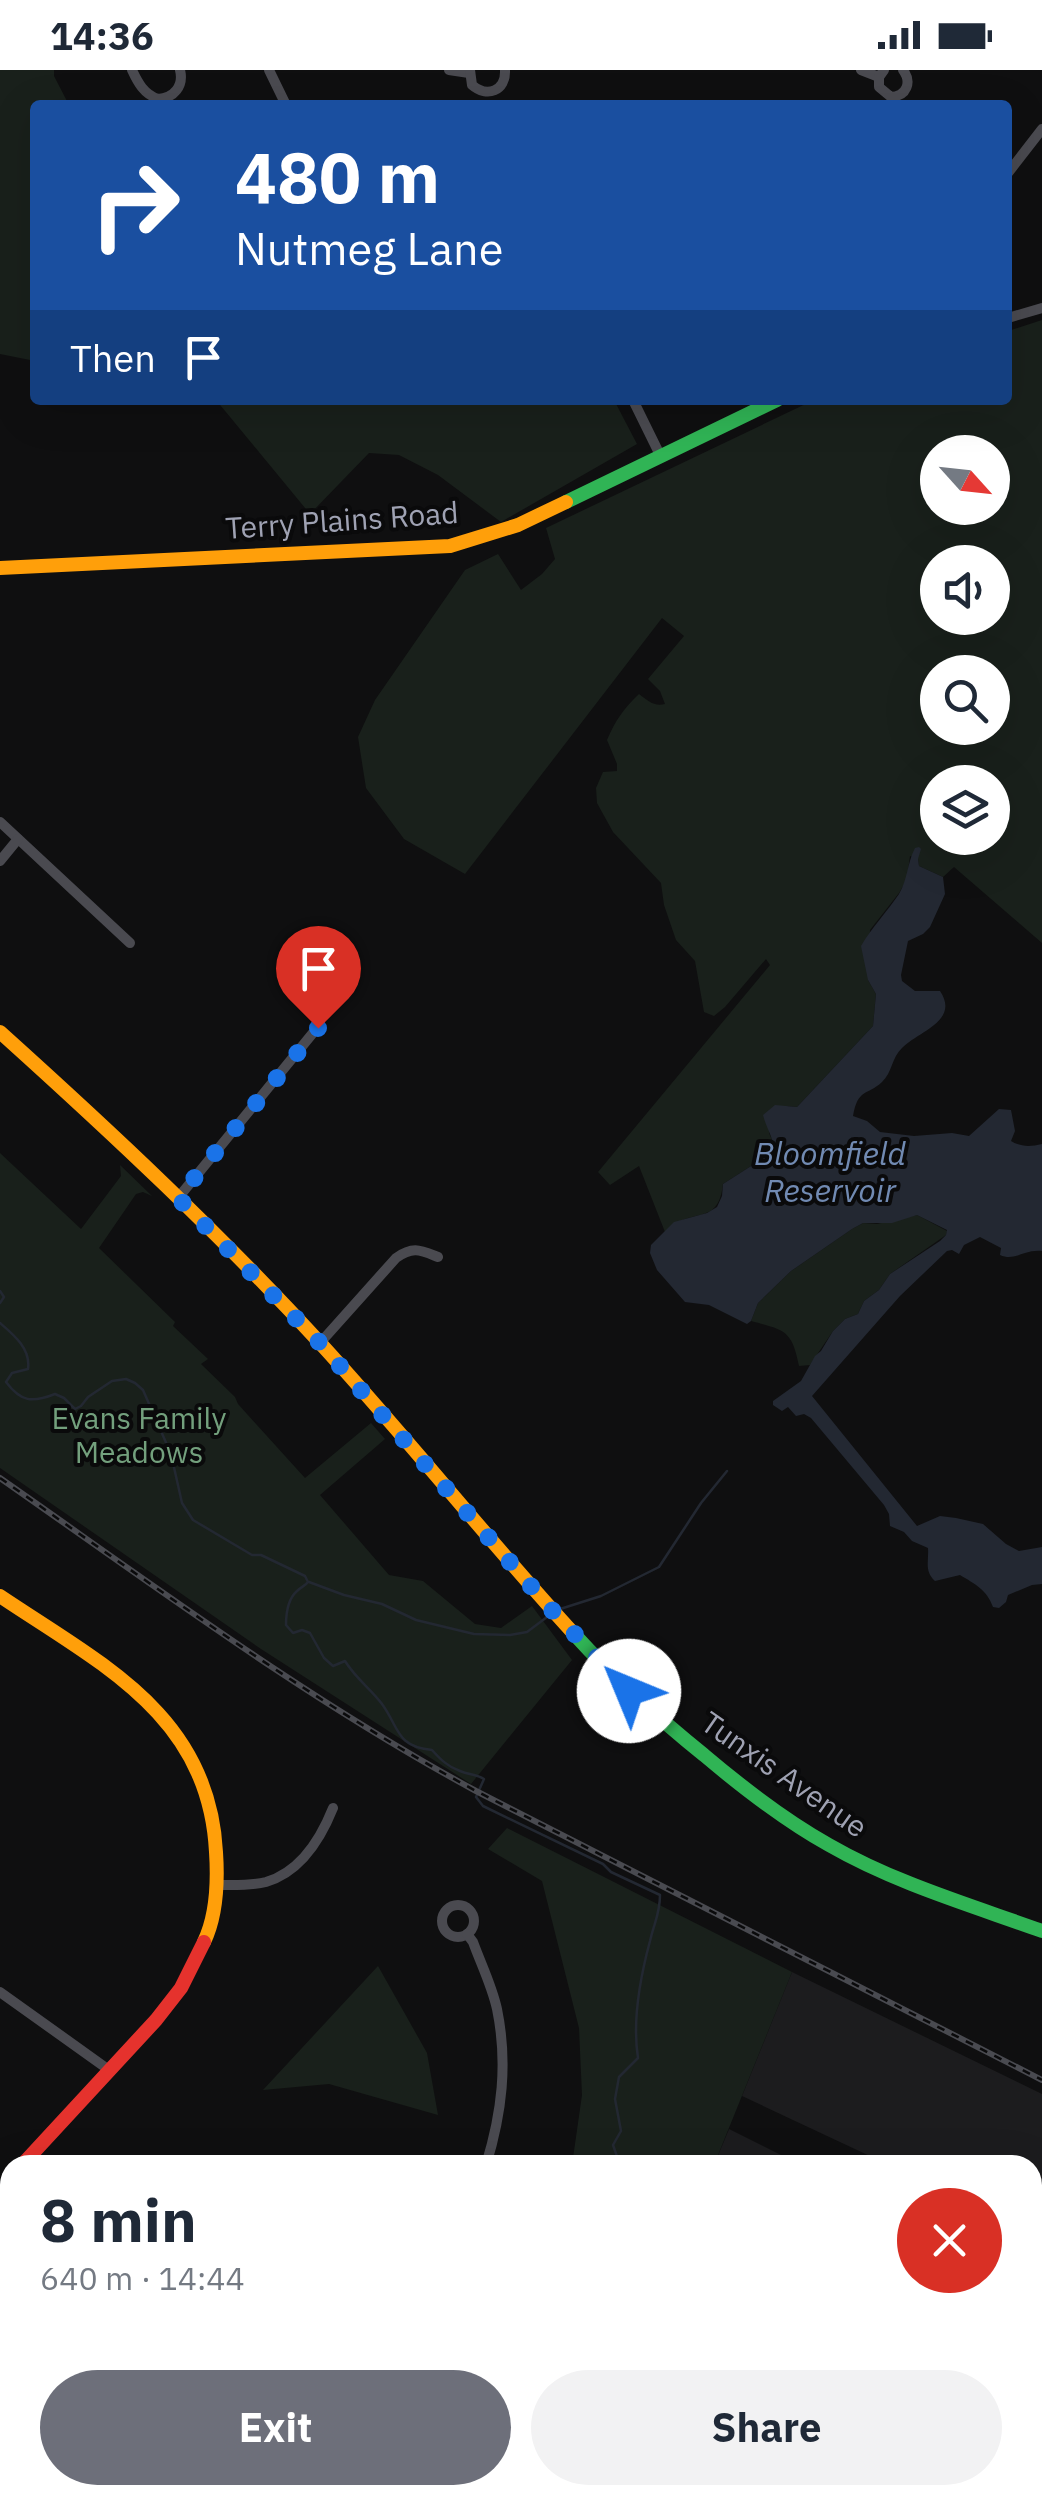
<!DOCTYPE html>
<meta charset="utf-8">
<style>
body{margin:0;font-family:"IBM Plex Sans",sans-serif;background:#f2f2f3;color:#1f2937;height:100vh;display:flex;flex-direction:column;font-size:38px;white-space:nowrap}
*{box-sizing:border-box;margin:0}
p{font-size:32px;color:#747a83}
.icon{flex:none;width:55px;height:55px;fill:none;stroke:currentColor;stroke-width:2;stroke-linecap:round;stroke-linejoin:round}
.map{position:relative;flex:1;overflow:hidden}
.details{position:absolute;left:0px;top:2085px;width:1042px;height:350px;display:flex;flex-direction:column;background:#fff;border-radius:30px 30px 0 0;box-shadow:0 10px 40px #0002}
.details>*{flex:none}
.guide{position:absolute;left:30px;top:30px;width:982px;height:305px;border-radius:10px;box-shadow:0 10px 40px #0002;background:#1a4fa0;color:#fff;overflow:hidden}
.needle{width:65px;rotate:117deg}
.controls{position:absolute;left:920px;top:365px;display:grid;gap:20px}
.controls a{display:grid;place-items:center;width:90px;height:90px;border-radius:50%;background:#fff;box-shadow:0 10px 40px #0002;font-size:50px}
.pin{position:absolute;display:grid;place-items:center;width:85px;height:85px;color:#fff;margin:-102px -42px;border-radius:50% 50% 50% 0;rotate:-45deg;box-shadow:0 0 10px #0007}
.pin .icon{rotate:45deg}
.me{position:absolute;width:110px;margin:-55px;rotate:315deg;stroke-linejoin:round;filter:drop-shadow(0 0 8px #0008)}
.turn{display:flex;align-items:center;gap:35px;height:210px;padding:0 40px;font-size:45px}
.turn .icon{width:130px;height:130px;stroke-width:2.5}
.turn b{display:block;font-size:70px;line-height:85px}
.then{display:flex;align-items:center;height:95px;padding:0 40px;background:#0003;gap:20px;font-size:38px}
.round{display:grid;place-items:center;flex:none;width:105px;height:105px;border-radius:52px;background:#f2f2f3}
.summary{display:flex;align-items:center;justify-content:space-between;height:170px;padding:0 40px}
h1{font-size:60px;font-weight:800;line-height:75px}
.primary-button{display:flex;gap:20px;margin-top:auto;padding:20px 40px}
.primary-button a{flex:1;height:115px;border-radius:60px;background:#6d6f7a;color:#fff;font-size:40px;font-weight:800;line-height:115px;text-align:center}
.primary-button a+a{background:#f2f2f3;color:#1f2937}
.status{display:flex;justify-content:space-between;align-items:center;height:70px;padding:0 50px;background:#fff;direction:ltr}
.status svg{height:28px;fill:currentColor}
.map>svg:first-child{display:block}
</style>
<div class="status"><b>14:36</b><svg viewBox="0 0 49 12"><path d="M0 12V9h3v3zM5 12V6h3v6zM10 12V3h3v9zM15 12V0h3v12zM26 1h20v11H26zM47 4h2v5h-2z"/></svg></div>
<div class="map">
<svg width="1042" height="2435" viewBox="0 0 1042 2435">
<rect width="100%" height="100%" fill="#0f0f10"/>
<g fill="#1c1c1e">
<path d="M792,1902L1042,2024V2203L1033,2199L1032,2095H889L742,2026Z"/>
<path d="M729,2059L801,2095H714Z"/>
<path d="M648,2425H795L791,2435H648Z"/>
<path d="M823,2425H873L899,2435H814Z"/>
</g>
<g fill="#19201b" fill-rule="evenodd">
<path d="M0,0H54V6L69,35H35V291L0,284Z"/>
<path d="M1042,250V873L954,797L943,807L919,796L918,789L910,786L907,809L899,823L870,860L868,910L876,924L873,956L797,1037L787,1036L769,1063L774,1074L773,1082L723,1114C718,1158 692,1135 665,1162L639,1096L610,1115L598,1102L770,895L766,889L725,937L714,946L704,942L695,891L676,870L664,835L661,813L613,762L597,733L596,718L603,702L617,701V694L607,670C615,651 624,638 639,624C647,630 654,637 665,634L660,621L648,609L684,566L662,548L465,804L404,769L366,718L358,667L375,630L465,500L498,484L521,520L542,504L555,489L546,458L814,330H1008V261ZM938,382H992V438H938ZM938,492H992V548H938ZM938,602H992V658H938ZM938,712H992V768H938Z"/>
<path d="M216,330H614L637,374L501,452L438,405L399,385L369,383L310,444Z"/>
<path d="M0,1083L81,1159L121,1106L120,1095L152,1126L143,1122L136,1124L99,1178L175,1252L173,1256L208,1289L201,1294L235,1327L238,1334L305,1408L371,1353L385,1369L320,1425L389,1505L423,1511L475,1554L501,1558L532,1536L572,1590L471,1714L261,1579L0,1398Z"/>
<path d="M917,1145L947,1161L946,1165L890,1204L879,1220L864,1231L858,1244L845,1249L833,1261L810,1295L799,1296C792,1260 785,1260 751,1251L758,1233L791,1201L852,1159L863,1153L877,1154Z"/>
<path d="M507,1758L792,1902L714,2095H572L582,2025L579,1958L542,1811L488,1779Z"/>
<path d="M378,1896L427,1983L438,2045L329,2014L263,2020Z"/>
<path d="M113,2425H228L226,2435H110Z"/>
<path d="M548,2425H648V2435H547Z"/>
</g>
<path fill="#232832" d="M919,777L921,779L918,789L919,796L943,807L945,824L930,857L923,864L908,871L901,905L902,911L915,921H940C960,951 919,961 902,978C892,987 892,1003 882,1012C867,1026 858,1018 853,1046L867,1051L880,1062L914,1066L952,1063L969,1066L999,1039L1011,1040L1015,1061L1011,1071C1021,1077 1030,1077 1042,1074V1181C1023,1179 1015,1192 1000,1185L1001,1178L980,1167L964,1175L959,1184L952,1180L947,1181L900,1226L812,1326L917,1456L940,1446L956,1448L983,1454L1006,1474L1019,1481L1042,1477V1514L1032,1515L1008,1525L1006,1532L999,1538L993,1537C987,1520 975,1514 960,1505L935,1511C924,1501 929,1491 928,1478L912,1471L904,1462L890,1456L889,1444L884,1435L811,1348L804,1344L796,1346L788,1337L782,1341L773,1335V1331L801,1311L815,1286L821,1281L833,1261L845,1249L858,1244L864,1231L879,1220L890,1204L940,1171L946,1165L947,1160L917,1145L892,1153H863L852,1159L791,1201L758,1233L751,1251L747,1254L709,1235L685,1232L657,1200L650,1183L651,1175L674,1152L707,1143L717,1137L722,1126L723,1114L773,1082C775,1069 766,1058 763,1045L775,1035L797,1037L873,956L876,924L868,910L861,876C872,857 887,842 899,824C908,809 907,793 915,778Z"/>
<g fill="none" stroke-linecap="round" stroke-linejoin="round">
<g stroke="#232832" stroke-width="2.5">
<path d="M0,1221L4,1227L0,1233"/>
<path d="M0,1253C14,1265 31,1279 28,1299L12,1303L6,1312C21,1332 32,1333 55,1324L64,1328L75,1339L81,1336L88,1327L112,1311L126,1309L135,1313L143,1320L171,1384L182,1433L193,1450L252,1485H261L305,1506L308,1512C305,1516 301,1517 297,1521C288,1529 286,1544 286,1555L293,1563L302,1560L310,1563L324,1588L333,1596L345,1591C357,1610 370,1618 382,1634C399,1657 396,1677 432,1680C440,1689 448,1697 460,1701C469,1705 476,1704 484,1709L476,1727L483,1736L603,1794L611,1802L660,1825C660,1844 654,1853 650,1871C640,1908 632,1950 638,1988L619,2007L615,2029L621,2061L613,2075L620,2095"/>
<path d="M309,1512L344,1525L382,1534L416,1550L474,1564L510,1565L527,1562L551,1544"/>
<path d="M557,1540L601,1526L659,1497L701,1433L727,1401"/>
<path d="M574,2435V2425"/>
</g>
<g stroke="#4a4a50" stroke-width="10">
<path d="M132,0C138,13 144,24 158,29C174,28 184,16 180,0"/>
<path d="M269,0L286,35"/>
<path d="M449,0L469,3"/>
<path d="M470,0L472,15C487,28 506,21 505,0"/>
<path d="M861,0L879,7"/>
<path d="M884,0L879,7V17L891,27C907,26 912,12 903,0"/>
<path d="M1008,103L1042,59"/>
<path d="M1008,248L1042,238"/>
<path d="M633,330L661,387"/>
<path d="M0,752L130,873"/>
<path d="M0,791L18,769"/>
<path d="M178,1128L317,958"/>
<path d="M320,1273L396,1188C413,1176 420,1180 438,1187"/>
<path d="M218,1815C234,1815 251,1816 266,1812C300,1802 321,1768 333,1738"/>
<circle cx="458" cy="1851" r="16"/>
<path d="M467,1864L473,1872C481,1894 492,1916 497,1939C508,1993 502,2043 486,2095"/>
<path d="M0,1922L109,2000"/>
<path d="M0,2119L10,2108"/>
<path d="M45,2425V2435"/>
<path d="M926,2425L971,2435"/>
<path d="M302,2435L304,2425"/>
<path d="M484,2435L485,2425"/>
<path d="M801,2435L805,2425"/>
</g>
<g stroke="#30b455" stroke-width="14">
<path d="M566,432L777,330"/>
<path d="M575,1565C615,1609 658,1648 704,1685C743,1718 784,1750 829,1775C895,1813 970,1835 1042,1861"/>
</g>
<g stroke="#ff9f0a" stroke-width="14">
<path d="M0,498L450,476L518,455L566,432"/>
<path d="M0,962C111,1062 220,1164 321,1274C408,1369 488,1470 575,1565"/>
<path d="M0,1526C101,1594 209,1645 216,1782C218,1812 217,1845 204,1872"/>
</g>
<path stroke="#e5322d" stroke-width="14" d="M22,2095L156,1950L181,1918L204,1872"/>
<defs>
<path id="rail" d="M0,1408C156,1517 308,1630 476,1721L1042,2010"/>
</defs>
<use href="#rail" stroke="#494a50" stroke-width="6"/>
<use href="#rail" stroke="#0a0a0b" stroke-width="2.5" stroke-dasharray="8" stroke-linecap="butt"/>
</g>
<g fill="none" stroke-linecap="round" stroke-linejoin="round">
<path stroke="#1a73e8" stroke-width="18" stroke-dasharray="0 32.4" d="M318,958L178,1128L320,1273L549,1537L629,1621"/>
</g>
<g text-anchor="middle" stroke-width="8" stroke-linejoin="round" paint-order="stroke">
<g font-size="30" fill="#9fa2b3" stroke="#0a0a0b">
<text transform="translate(342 451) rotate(-4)" y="10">Terry Plains Road</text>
<text transform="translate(784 1705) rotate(35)" y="10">Tunxis Avenue</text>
</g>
<g font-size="30" fill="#73a07d" stroke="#0a0a0b">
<text x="139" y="1359">Evans Family<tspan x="139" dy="34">Meadows</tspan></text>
</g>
<g font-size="32" font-style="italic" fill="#718ab2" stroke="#0a0a0b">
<text x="830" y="1095">Bloomfield<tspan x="830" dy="37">Reservoir</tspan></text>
</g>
</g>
</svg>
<div class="controls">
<a><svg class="needle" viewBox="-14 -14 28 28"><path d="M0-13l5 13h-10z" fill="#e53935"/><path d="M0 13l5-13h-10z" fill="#747a83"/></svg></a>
<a><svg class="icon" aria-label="sound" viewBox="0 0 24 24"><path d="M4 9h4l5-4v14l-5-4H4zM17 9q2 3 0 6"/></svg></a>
<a><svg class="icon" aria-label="search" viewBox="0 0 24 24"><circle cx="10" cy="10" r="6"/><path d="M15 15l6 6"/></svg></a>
<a><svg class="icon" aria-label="layers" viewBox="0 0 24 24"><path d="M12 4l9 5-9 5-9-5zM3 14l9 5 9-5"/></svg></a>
</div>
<div class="pin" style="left:318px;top:958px;background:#d93025"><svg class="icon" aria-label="arrive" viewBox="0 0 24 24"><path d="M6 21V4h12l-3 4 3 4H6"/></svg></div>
<svg class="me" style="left:629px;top:1621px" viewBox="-20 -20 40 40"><circle r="19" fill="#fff"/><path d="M0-13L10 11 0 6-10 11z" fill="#1a73e8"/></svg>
<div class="guide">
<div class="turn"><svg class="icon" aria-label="right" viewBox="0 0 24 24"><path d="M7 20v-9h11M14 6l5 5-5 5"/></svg><div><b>480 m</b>Nutmeg Lane</div></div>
<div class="then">Then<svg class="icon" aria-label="arrive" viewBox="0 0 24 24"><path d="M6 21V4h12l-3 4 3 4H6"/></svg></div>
</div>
<section class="details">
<div class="summary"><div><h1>8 min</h1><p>640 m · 14:44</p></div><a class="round" style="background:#d93025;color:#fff"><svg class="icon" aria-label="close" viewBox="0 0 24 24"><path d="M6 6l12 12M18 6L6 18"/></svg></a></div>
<div class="primary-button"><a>Exit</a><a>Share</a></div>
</section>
</div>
